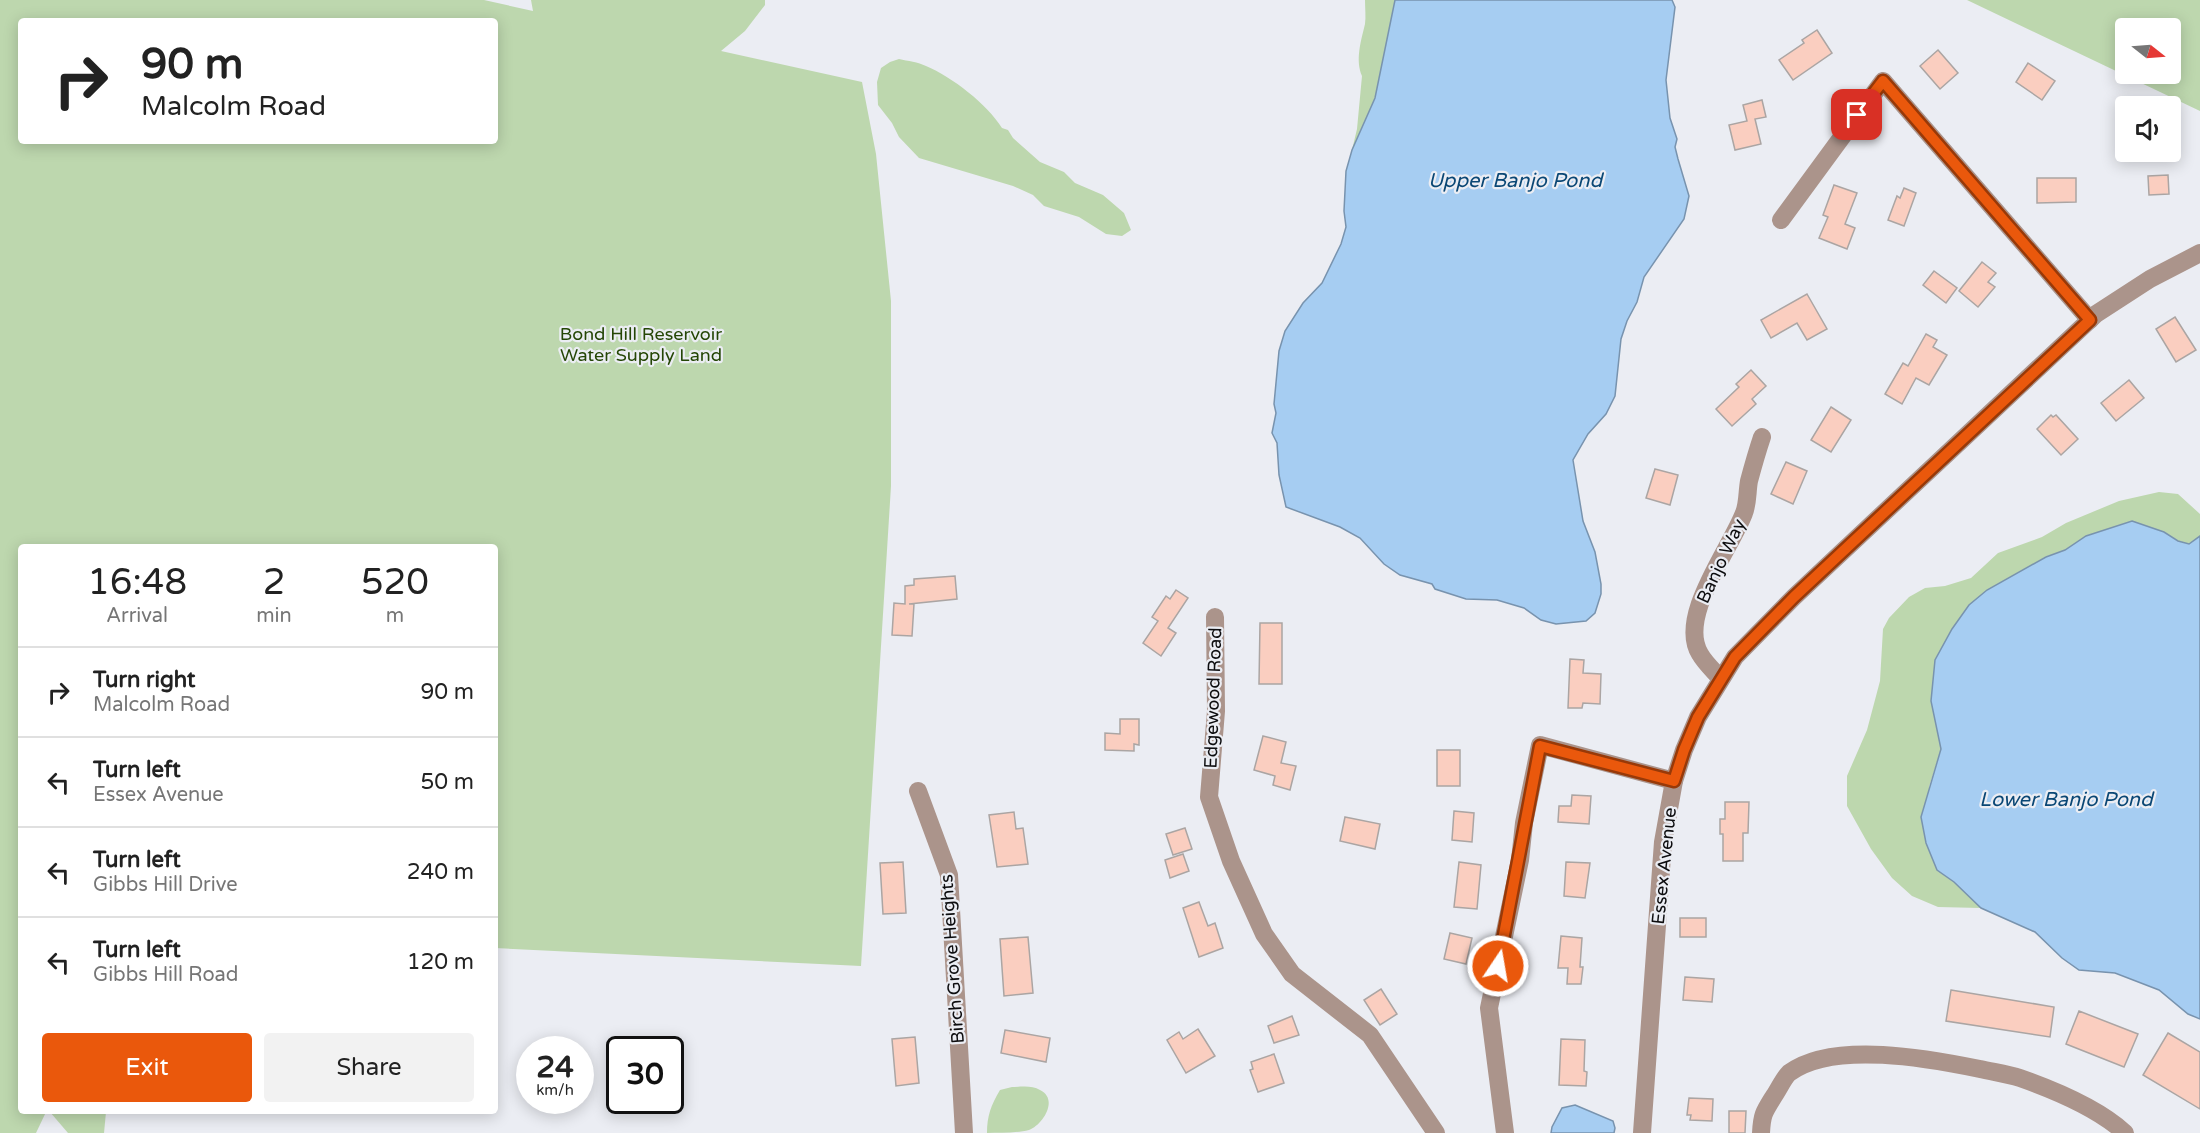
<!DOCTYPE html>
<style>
body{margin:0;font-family:"Varela Round",sans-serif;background:#f2f2f2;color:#222;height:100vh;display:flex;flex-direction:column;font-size:22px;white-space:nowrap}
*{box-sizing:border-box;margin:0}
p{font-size:20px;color:#767676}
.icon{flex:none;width:33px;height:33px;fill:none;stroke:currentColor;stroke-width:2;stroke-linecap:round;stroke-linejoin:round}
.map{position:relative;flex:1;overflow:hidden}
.sheet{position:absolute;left:18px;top:544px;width:480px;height:570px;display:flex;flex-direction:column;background:#fff;border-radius:6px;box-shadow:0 3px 15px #0003}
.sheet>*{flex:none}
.hud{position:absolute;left:18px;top:18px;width:480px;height:126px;border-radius:6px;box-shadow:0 3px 15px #0003;background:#fff;color:#222;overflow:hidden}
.needle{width:39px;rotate:107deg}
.controls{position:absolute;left:2115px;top:18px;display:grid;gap:12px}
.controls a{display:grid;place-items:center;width:66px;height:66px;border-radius:6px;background:#fff;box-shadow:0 3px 15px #0003;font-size:30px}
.speed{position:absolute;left:516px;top:1036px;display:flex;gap:12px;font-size:30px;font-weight:700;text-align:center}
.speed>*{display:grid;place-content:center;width:78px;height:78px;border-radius:50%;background:#fff;box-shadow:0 3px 15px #0003;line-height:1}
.speed small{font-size:15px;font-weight:400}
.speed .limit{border:3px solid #111;border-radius:9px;background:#fff;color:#111}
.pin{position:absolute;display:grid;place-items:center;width:51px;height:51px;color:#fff;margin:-26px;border-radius:12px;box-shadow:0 3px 9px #0006}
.me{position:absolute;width:66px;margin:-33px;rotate:12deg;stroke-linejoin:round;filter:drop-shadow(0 0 4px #0008)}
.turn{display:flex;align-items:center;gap:21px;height:126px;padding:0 24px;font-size:27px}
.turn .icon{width:78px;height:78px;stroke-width:2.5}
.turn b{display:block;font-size:42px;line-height:51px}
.eta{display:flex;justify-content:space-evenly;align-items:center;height:102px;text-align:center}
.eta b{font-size:36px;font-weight:600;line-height:42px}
.button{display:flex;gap:12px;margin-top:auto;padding:12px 24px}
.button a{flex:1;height:69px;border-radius:6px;background:#ea580c;color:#fff;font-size:24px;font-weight:600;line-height:69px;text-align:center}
.button a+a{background:#f2f2f2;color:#222}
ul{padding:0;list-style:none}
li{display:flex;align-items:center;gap:18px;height:90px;padding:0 24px;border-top:2px solid #e0e0e0}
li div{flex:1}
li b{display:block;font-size:22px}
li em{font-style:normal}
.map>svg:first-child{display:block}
</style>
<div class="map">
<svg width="2200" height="1133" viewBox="0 0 2200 1133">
<rect width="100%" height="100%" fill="#ebedf3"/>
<g fill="#bdd7ae" fill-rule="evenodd">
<path d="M0,0H484L533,11L531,0H765V5L745,31L721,51L862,82L876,154L891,301V486L861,966L495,948V548H21V1112H46L36,1133H0ZM21,21H495V141H21Z"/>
<path d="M1365,0H1395L1375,98L1352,150L1357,129L1362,76C1355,60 1361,41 1365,24C1366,17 1365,8 1365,0Z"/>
<path d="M1967,0H2200V111ZM2126,28H2170V74H2126Z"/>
<path d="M899,59C908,61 918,62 926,66C952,77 987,104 1002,128L1008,130L1013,138L1040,162L1064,172L1075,183L1103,195L1124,213L1131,230L1122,236L1106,234L1079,217L1044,206L1033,195L1013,186L919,158L899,137L892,123L878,105L877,82L881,68L890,62Z"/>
<path d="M2159,492L2178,494L2200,514V536L2189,544L2178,541L2164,532L2132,521L2086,536L2065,550L2045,557L1969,605L1952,629L1935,660L1938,727L1941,749L1929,787L1937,870L1954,882L1981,908L1938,907L1912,896L1892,878L1871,849L1847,806V776L1867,730L1880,681L1883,629L1889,618L1909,597L1925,588L1945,586L1971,578L1998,553L2042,537L2066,523L2119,501Z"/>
<path d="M1012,1087C1021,1087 1032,1085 1040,1090C1059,1099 1043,1125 1029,1130C1017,1133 1000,1133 987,1133C987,1116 991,1105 1000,1090Z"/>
<path d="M50,1112H106L104,1133H68Z"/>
</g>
<g fill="#a6cdf2" stroke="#7893ae" stroke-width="1.5">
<path d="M1395,0H1672L1675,7L1666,80L1670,118L1677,139L1675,147L1678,159L1689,196L1684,219L1644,277L1637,302L1627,321L1621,339L1615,396L1606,414L1588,434L1573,460L1583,521L1595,552L1601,584V594L1595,613L1586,621L1556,624L1541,620L1524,608L1497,600L1466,599L1435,589L1432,584L1400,575L1384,564L1360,538L1340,527L1286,507L1279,475L1277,443L1272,433L1276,413L1274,404L1279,351L1285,331L1303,303L1322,283L1341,244L1346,227L1344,211L1346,171L1352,150L1375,98Z"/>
<path d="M2132,521L2164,532L2178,541L2189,544L2200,536V1019L2188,1014L2159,990L2115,973L2079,970L2062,958L2035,932L1981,908L1954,882L1937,870L1926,843L1921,817L1941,749L1931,701L1935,660L1952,629L1969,605L1987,590L2046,557L2065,550L2086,536Z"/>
<path d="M1575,1105L1613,1121L1615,1128L1614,1133H1551L1552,1127L1562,1108Z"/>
</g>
<g fill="#facec0" stroke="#aba5a3" stroke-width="1.5">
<path d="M1817,30L1832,53L1793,80L1779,60L1804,43L1802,40Z"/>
<path d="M1938,50L1958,73L1940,89L1920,66Z"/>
<path d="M2028,63L2055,81L2042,100L2016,82Z"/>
<path d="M1762,100L1766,117L1755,119L1761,144L1735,150L1729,125L1747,121L1743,105Z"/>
<path d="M2168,175L2169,194L2149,195L2148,176Z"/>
<path d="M2037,178H2076V202L2037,203Z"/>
<path d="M1834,185L1857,193L1845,224L1855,228L1847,249L1819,238L1828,217L1823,215Z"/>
<path d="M1904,188L1916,193L1904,226L1888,220L1897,196L1900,198Z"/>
<path d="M1982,262L1996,273L1988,282L1995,287L1978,307L1959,291Z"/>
<path d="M1934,271L1957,288L1946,303L1923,285Z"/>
<path d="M1807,294L1827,329L1807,340L1797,323L1771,338L1761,320Z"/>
<path d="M2175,317L2196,350L2176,362L2156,329Z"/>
<path d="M1926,334L1937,340L1933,347L1947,355L1929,385L1916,378L1902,404L1885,394L1903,363L1908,366Z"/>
<path d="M1751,370L1766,386L1752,399L1756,404L1732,426L1716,409L1739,387L1736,384Z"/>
<path d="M2129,380L2144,398L2116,421L2101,403Z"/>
<path d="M1831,407L1851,420L1831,452L1811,440Z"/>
<path d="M2051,415L2053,417L2056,415L2078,439L2061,455L2037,429Z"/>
<path d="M1786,462L1807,471L1793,504L1771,494Z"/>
<path d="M1655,469L1678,475L1670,505L1646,498Z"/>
<path d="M955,576L957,599L909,604H914L912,636L892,635L894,603L905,604V586L914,585V579Z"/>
<path d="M1176,590L1188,598L1168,628L1176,633L1161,656L1143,643L1158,621L1152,617L1166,596L1170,599Z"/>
<path d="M1260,623H1282V684H1259Z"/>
<path d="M1570,659L1584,660L1583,673L1601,674L1600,704L1583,703L1582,708H1568Z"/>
<path d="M1120,719H1139V745L1134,744V751L1105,750V733L1120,734Z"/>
<path d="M1263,736L1286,742L1281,763L1296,766L1290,790L1273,785L1275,776L1254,770Z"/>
<rect x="1437" y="750" width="23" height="36"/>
<path d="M1572,795L1591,796L1589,824L1558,822L1559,806H1571Z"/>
<path d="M1725,802H1749L1748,833H1743V861H1723V834H1720V819H1725Z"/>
<path d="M1454,811L1474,813L1472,842L1452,840Z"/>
<path d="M1014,812L1016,829L1023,828L1028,864L997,867L989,815Z"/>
<path d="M1345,817L1380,824L1375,849L1340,841Z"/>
<path d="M1185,828L1192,849L1173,855L1166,834Z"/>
<path d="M1183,854L1189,871L1170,878L1165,860Z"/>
<path d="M903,862L906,913L883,914L880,863Z"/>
<path d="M1459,862L1481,865L1477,909L1454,907Z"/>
<path d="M1566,862L1590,863L1585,898L1564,896Z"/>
<path d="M1199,902L1208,926L1215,923L1223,948L1199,957L1183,908Z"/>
<rect x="1680" y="918" width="26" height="19"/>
<path d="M1450,933L1472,938L1466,964L1444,959Z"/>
<path d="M1561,936L1582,938L1580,967H1583L1581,984H1567L1568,968H1558Z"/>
<path d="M1028,937L1033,993L1004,996L1000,939Z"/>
<path d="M1685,977L1714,979L1712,1002L1683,1000Z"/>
<path d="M1381,989L1397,1014L1380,1025L1364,1000Z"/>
<path d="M1951,990L2054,1007L2050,1037L1946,1021Z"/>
<path d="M2079,1011L2138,1034L2124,1067L2066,1044Z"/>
<path d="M1292,1016L1299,1035L1274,1043L1268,1026Z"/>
<path d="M1198,1029L1215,1056L1186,1073L1167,1040L1179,1032L1183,1039Z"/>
<path d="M1005,1030L1050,1038L1046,1062L1001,1053Z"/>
<path d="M2168,1033L2200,1052V1109L2143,1075Z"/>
<path d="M915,1037L919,1083L896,1086L892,1039Z"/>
<path d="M1561,1039L1585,1040L1584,1071L1587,1072L1586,1086L1559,1085Z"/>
<path d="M1274,1054L1284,1083L1258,1092L1250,1070L1253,1069L1251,1062Z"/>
<path d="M1689,1098L1713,1099L1712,1121L1690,1120L1691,1115H1687Z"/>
<path d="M1729,1111H1746L1745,1133H1729Z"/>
</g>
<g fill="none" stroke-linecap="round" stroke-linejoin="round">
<g stroke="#ab948b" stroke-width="18">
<path d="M1781,220L1883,81L2090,320"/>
<path d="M1215,617L1216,711L1209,797L1231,861L1264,934L1292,974L1370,1035L1436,1133"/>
<path d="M1721,679C1714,671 1705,663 1700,654C1677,617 1731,548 1744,513C1748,503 1747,492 1749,481C1753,466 1757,452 1762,437"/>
<path d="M918,791L949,875L964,1133"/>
<path d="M1505,1133L1489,1008L1520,860L1524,823L1540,745L1674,781"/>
<path d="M1642,1133L1663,842L1674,781L1684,750L1698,717L1735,657L1794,597L2096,314L2150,279L2200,253"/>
<path d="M1761,1133C1762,1114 1764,1112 1774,1096C1779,1089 1783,1079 1789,1073C1833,1040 1931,1059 1980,1069C1993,1072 2008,1074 2020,1078C2054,1090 2099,1109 2125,1133"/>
</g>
</g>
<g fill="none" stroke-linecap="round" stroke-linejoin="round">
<defs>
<path id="route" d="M1498,966L1540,746L1674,781L1684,750L1698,717L1735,657L1794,597L2090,320L1883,81L1857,115"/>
</defs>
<use href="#route" stroke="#983908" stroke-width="15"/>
<use href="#route" stroke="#ea580c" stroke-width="10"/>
</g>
<g text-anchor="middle" stroke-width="4.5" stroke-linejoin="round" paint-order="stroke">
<g font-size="18" fill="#244605" stroke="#ebedf3">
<text x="641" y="340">Bond Hill Reservoir<tspan x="641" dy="21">Water Supply Land</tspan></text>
</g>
<g font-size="18" fill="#0d0d0f" stroke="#ebedf3">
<text transform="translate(1721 561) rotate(-65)" y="6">Banjo Way</text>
<text transform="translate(1213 698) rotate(-88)" y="6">Edgewood Road</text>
<text transform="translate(1664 866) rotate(-84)" y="6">Essex Avenue</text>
<text transform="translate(952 959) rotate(-94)" y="6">Birch Grove Heights</text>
</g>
<g font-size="20" font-style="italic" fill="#0a4775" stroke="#ebedf3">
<text x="1515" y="187">Upper Banjo Pond</text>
<text x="2066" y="806">Lower Banjo Pond</text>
</g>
</g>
</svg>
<div class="controls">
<a><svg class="needle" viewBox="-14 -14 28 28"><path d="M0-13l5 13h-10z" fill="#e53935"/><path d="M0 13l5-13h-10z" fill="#767676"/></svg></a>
<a><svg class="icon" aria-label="sound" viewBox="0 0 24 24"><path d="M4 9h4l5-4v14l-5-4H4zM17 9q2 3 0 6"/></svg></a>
</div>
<div class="speed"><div>24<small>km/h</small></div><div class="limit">30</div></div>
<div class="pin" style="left:1857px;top:115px;background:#d93025"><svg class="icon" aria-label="arrive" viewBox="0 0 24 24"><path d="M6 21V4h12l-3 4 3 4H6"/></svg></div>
<svg class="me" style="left:1498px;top:966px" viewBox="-20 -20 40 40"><circle r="17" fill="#ea580c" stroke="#fff" stroke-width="3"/><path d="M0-11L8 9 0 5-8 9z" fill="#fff"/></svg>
<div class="hud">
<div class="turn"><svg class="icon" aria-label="right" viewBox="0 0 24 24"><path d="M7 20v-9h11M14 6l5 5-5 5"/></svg><div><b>90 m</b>Malcolm Road</div></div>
</div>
<section class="sheet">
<div class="eta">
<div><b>16:48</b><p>Arrival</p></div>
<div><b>2</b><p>min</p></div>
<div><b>520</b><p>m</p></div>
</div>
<ul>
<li><svg class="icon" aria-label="right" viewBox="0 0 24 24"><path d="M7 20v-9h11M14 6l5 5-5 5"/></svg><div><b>Turn right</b><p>Malcolm Road</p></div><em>90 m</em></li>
<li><svg class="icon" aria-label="left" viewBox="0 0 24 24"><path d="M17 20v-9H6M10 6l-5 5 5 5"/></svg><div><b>Turn left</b><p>Essex Avenue</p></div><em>50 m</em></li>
<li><svg class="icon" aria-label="left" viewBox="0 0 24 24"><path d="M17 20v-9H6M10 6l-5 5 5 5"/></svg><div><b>Turn left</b><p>Gibbs Hill Drive</p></div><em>240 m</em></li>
<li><svg class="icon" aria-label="left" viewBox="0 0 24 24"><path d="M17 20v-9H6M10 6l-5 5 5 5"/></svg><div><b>Turn left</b><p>Gibbs Hill Road</p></div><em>120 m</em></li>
</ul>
<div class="button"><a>Exit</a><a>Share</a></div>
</section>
</div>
